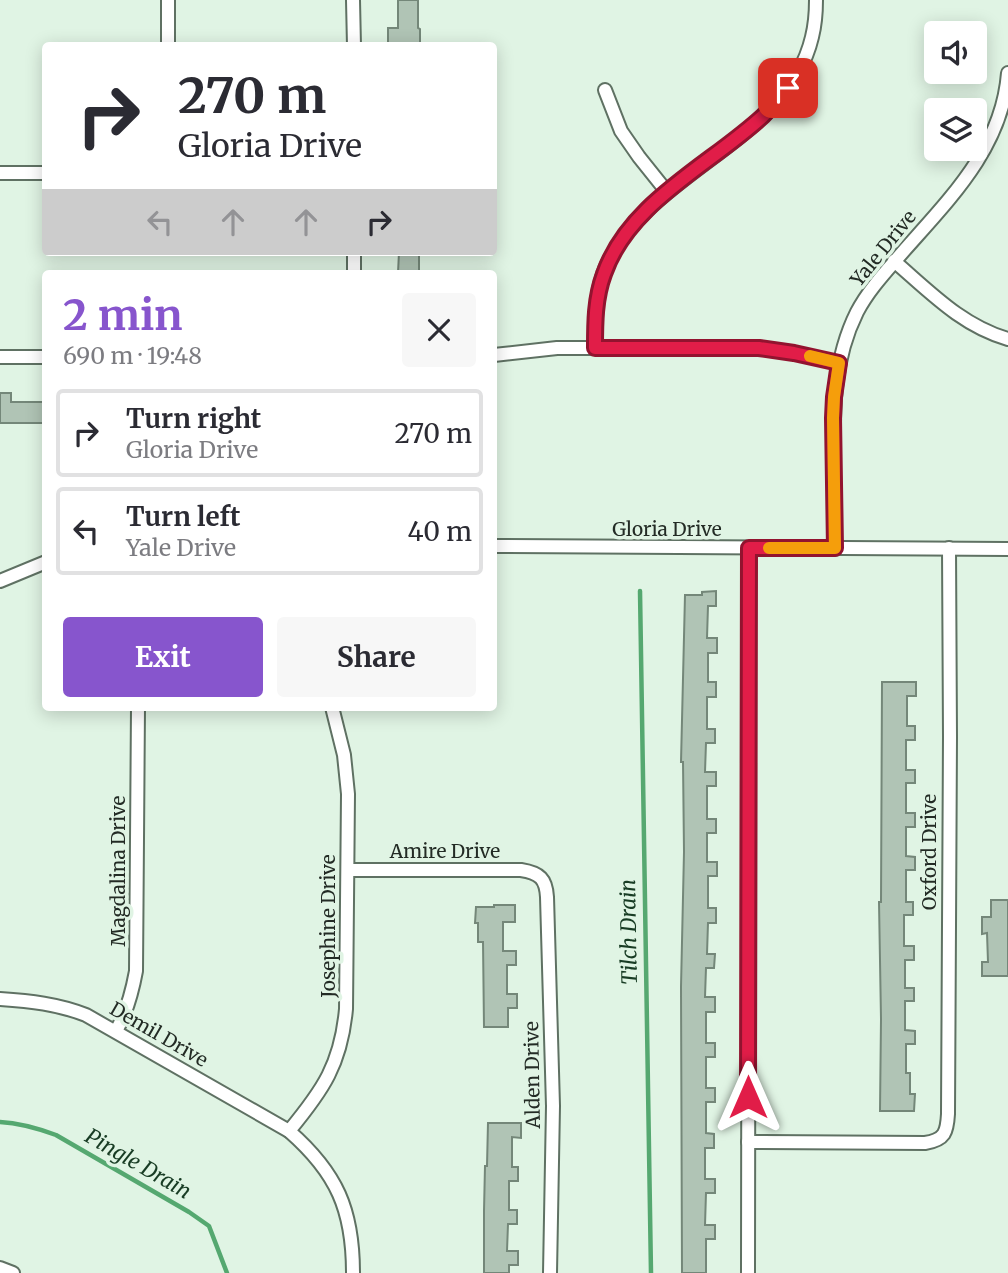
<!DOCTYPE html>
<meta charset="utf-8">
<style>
body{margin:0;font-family:Merriweather,serif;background:#f7f7f7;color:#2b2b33;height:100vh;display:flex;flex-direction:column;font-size:26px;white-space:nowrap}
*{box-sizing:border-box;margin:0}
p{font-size:23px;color:#7c7c81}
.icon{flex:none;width:38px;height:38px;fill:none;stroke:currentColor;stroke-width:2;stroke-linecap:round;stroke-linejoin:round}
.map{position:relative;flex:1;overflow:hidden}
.sheet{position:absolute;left:42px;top:270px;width:455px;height:441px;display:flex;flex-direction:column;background:#fff;border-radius:7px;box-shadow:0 4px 18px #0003}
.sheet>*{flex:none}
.hud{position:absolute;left:42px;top:42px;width:455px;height:214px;border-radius:7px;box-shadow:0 4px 18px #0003;background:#fff;color:#2b2b33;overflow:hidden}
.fabs{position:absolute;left:924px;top:21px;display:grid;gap:14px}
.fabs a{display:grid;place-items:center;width:63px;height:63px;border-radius:7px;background:#fff;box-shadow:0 4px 18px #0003;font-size:35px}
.pin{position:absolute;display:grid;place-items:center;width:60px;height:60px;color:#fff;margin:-30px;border-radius:14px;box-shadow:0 4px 10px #0006}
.me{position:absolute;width:77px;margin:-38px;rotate:0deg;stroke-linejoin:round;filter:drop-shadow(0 0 5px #0008)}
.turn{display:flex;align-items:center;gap:24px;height:147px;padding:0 21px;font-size:32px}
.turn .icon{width:91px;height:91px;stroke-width:2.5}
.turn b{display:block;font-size:49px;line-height:60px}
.lanes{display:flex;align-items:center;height:66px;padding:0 21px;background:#0003;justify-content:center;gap:35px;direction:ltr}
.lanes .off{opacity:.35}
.round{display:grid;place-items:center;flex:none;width:74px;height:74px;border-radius:7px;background:#f7f7f7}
.head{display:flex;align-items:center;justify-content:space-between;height:119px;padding:0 21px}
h1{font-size:42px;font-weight:700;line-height:52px;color:#8755cd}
.action{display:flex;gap:14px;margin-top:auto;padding:14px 21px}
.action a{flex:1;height:80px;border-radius:7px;background:#8755cd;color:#fff;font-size:28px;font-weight:700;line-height:80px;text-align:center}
.action a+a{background:#f7f7f7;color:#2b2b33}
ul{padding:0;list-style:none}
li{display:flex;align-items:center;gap:21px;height:88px;margin:0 14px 10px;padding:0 7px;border:4px solid #e1e1e2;border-radius:7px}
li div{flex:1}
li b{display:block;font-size:26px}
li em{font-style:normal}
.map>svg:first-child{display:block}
</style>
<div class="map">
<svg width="1008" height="1273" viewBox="0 0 1008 1273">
<rect width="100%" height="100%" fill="#e0f4e4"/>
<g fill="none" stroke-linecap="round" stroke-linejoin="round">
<g stroke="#55a870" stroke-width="4.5">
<path d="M640,591L651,1273"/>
<path d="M0,1122C20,1123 37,1128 56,1135L189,1212L209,1226L227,1273"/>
</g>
</g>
<g fill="#b0c4b5" stroke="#748779" stroke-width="2">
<path d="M398,0H418V28L420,29V46H399L400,43H388V28H398Z"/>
<path d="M399,252H419V273H398Z"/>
<path d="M0,393H11V402H46V423H0Z"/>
<path d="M716,591V606H708L707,638H717V653H708V682H716V697H707V729H715V743H706L705,772H716V786H707V819H716V833H707V862H717V876H708V908H716V923H708L707,954H715L714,968H706L705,997H715V1012H706V1043H715V1057H706V1088H715V1102H706V1133L714,1134V1148H705V1179H715V1193H706L705,1225H715V1239H706V1273H682L681,987L684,852L683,762H681L685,595H702V592Z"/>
<path d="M882,682H916V696H907V726H915V740H906V770H915V783H906V813H915V827H906V856L915,857V870H906V902H913V915H904V946H914V960H905V988H914V1001H905V1030L915,1031V1044H906V1073H910V1094H915L914,1111H880L881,1019L879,902H881Z"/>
<path d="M991,900H1008V976H982V962H988L987,933L982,934V917H991Z"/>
<path d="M494,905H515V922H503V951H516V965H507V994H517V1008H508V1027H484L483,942H478V923H475L476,907H494Z"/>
<path d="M488,1123H521V1138L512,1137V1167H518V1181H509V1210H517V1224H508L507,1251H518V1265H509V1273H484V1211L485,1166H487Z"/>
</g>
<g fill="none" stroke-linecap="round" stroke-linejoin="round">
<defs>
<g id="minor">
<path d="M353,0L354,46"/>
<path d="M168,46V0"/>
<path d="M605,90L621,131L639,157L667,192"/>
<path d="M0,173H46"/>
<path d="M354,252V273"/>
<path d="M894,261C930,292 962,326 1008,339"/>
<path d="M595,348C595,321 595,294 605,269C647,171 787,143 812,37C815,25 816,13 816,0"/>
<path d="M494,355L557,348H759L794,353L839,363"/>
<path d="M0,357H46"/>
<path d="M494,546L1008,549"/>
<path d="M835,549C834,520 834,492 834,463C833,411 833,360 857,312C867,293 881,277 895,261C943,205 1002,152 1008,73"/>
<path d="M0,581L46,562"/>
<path d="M348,870H521C540,873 546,879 547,897L553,1106L550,1273"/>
<path d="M0,999C30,1001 58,1004 86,1015L289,1131C337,1173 353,1210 353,1273"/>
<path d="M116,1031C127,1012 132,993 136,971L138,707"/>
<path d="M289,1131C323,1090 341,1064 346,1009L348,794L344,755L332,707"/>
<path d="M748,1142L925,1143C945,1140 947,1132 948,1114L950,737L949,548"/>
<path d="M0,1268L13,1273"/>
<path d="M748,1273L749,548"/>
</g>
</defs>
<use href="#minor" stroke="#5f7163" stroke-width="16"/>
<use href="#minor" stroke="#fff" stroke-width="12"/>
</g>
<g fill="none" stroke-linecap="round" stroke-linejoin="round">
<defs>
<path id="route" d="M748,1097L749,548H835L833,418L834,397L839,363L794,353L759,348H595C595,323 595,298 604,274C629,202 710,165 763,116C772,107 780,98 788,88"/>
</defs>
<use href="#route" stroke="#92132f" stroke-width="18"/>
<use href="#route" stroke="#e11d48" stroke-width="12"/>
<path stroke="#f59e0b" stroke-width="12" d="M769,548H835L833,418L834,397L839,363L810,356"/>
</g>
<g text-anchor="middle" stroke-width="7" stroke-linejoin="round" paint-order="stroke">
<g font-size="19" fill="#232b25" stroke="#e0f4e4">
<text transform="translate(883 248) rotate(-51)" y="7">Yale Drive</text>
<text x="667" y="536">Gloria Drive</text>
<text x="445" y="858">Amire Drive</text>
<text transform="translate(929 852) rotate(-90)" y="7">Oxford Drive</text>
<text transform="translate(118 871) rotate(-90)" y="7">Magdalina Drive</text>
<text transform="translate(328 926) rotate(-90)" y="7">Josephine Drive</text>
<text transform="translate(159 1034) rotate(30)" y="7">Demil Drive</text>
<text transform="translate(532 1075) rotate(-91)" y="7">Alden Drive</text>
</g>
<g font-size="21" font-style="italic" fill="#183c24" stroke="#e0f4e4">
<text transform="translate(629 932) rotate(-91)" y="7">Tilch Drain</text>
<text transform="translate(138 1164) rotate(30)" y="7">Pingle Drain</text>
</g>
</g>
</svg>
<div class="fabs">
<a><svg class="icon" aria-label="sound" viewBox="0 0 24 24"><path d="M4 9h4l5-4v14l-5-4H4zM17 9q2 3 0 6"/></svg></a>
<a><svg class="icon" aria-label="layers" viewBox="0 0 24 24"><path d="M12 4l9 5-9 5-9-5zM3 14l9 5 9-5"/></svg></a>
</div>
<div class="pin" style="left:788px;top:88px;background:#d93025"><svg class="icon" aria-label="arrive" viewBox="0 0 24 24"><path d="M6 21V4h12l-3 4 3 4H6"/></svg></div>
<svg class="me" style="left:748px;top:1097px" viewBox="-20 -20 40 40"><path d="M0-17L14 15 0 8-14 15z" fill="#e11d48" stroke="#fff" stroke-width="4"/></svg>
<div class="hud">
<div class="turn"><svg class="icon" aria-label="right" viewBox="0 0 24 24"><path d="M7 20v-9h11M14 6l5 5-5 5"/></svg><div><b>270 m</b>Gloria Drive</div></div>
<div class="lanes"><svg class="icon off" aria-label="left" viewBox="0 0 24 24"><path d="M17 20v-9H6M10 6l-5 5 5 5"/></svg><svg class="icon off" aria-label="ahead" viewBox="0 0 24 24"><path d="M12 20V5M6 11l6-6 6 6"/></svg><svg class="icon off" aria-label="ahead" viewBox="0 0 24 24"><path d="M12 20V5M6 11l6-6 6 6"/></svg><svg class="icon" aria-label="right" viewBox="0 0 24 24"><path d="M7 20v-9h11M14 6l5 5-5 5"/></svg></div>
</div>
<section class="sheet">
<div class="head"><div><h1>2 min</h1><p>690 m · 19:48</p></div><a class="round"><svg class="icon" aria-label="close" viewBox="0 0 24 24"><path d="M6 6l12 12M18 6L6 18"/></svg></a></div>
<ul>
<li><svg class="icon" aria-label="right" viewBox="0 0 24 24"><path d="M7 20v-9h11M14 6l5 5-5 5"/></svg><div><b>Turn right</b><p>Gloria Drive</p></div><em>270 m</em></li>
<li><svg class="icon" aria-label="left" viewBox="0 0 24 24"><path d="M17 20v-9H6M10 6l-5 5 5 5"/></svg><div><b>Turn left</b><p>Yale Drive</p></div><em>40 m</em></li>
</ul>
<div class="action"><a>Exit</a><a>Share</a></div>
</section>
</div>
